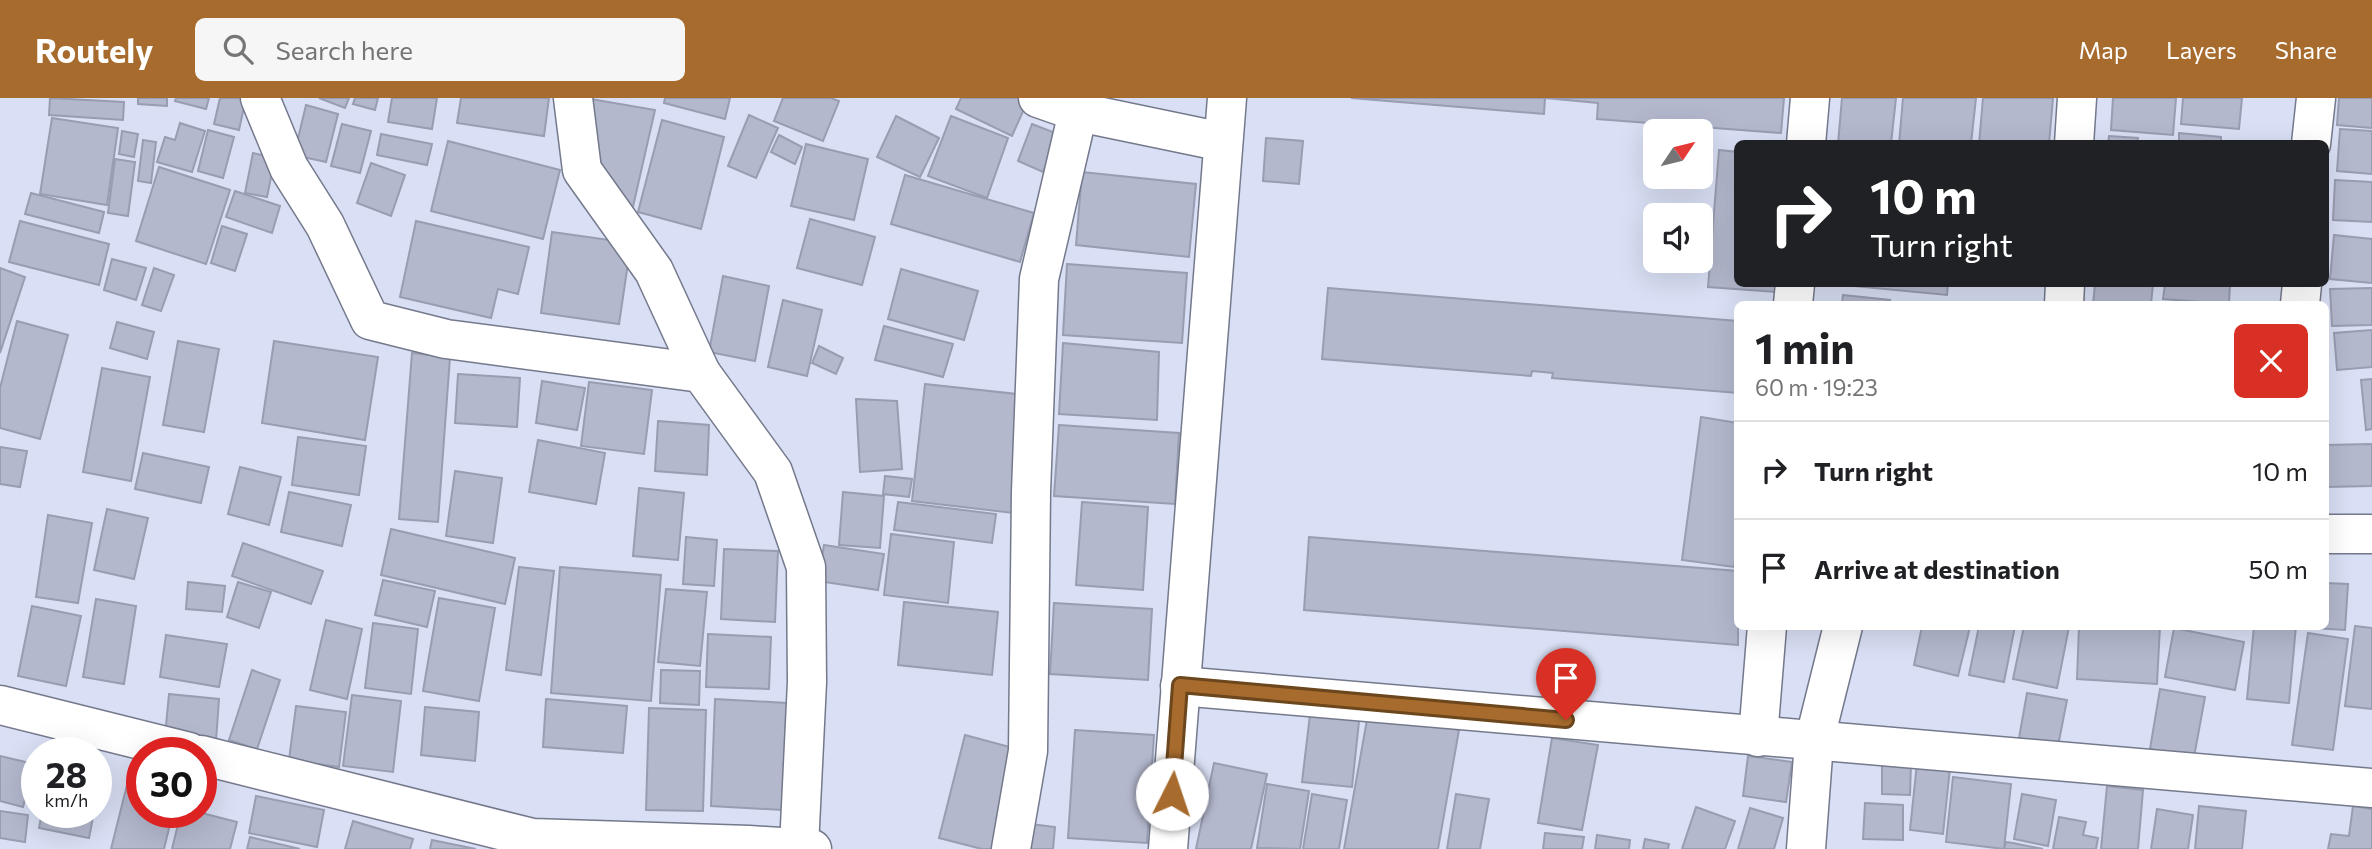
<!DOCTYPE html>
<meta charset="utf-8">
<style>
body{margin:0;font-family:Commissioner,sans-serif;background:#f6f6f6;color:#202124;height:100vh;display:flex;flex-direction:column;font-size:26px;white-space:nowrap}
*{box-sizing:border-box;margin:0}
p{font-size:23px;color:#757577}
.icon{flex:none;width:38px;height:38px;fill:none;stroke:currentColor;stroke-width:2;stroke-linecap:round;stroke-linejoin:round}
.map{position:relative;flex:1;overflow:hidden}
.side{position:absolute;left:1734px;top:203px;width:595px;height:329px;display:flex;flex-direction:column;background:#fff;border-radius:10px;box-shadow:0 7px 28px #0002}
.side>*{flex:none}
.banner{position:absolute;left:1734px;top:42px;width:595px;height:147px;border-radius:10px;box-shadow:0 7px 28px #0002;background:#202124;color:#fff;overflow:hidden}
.needle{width:46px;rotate:55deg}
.buttons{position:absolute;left:1643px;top:21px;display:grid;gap:14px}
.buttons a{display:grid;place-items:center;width:70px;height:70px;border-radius:10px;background:#fff;box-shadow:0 7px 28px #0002;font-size:35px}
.speed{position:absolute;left:21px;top:639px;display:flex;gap:14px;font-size:35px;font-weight:700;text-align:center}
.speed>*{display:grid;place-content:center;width:91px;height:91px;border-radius:50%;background:#fff;box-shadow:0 7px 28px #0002;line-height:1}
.speed small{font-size:18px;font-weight:400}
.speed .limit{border:10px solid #d22;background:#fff;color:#111}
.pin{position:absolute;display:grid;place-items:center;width:60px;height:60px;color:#fff;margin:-72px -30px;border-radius:50% 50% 50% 0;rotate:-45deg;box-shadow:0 0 7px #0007}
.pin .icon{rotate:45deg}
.me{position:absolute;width:77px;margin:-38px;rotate:4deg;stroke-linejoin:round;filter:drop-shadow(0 0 5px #0008)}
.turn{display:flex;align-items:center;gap:24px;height:147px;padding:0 21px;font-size:32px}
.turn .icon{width:91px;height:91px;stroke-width:2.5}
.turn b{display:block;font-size:49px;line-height:60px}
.round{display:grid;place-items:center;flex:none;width:74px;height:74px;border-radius:10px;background:#f6f6f6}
.summary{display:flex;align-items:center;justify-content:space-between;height:119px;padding:0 21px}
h1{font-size:42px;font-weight:700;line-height:52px}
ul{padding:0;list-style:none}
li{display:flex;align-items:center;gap:21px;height:98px;padding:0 21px;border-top:2px solid #e0e0e0}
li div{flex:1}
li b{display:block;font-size:26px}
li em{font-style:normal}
header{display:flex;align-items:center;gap:42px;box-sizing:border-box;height:98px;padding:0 35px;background:#a66b2d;color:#fff}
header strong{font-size:33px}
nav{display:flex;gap:38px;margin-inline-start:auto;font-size:24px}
.search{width:490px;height:63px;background:#f6f6f6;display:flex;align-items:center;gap:18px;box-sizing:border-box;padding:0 24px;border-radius:10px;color:#757577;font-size:26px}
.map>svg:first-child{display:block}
</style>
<header>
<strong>Routely</strong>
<div class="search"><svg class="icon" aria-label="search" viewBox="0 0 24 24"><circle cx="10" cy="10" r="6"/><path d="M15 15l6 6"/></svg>Search here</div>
<nav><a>Map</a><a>Layers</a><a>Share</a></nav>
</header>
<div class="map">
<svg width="2372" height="751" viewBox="0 0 2372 751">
<rect width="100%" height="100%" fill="#d9dff4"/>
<g fill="#b3b8cd" stroke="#989db1" stroke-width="2">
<path d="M50,0L124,4L123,22L49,17Z"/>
<path d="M138,0H167V8L138,6Z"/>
<path d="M176,0H209L206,11L175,3Z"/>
<path d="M220,0H246L239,32L214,26Z"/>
<path d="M319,0H349L345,10Z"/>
<path d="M355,0H378L375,12L353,6Z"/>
<path d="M392,0H437L432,31L388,24Z"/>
<path d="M461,0H549L544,38L457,25Z"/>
<path d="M585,0L655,12L632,113L590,62Z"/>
<path d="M665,0H730L725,21L664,5Z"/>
<path d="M783,0H831L839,3L823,43L774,23Z"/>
<path d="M961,0H1023L1028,2L1012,38L956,11Z"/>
<path d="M1351,0H1784L1781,35L1597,21L1598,5L1545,0L1544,16Z"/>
<path d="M1842,0H1896L1891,46H1838Z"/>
<path d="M1903,0H1976L1971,46H1899Z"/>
<path d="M1983,0H2053L2049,46H1979Z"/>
<path d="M2113,0H2176L2173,37L2111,32Z"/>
<path d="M2183,0H2242L2239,31L2181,26Z"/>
<path d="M2339,0H2372V30L2337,27Z"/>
<path d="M306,7L338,16L326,64L294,57Z"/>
<path d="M749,17L778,30L756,80L728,68Z"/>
<path d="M896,18L939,40L920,79L877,59Z"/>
<path d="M951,18L1008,40L987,100L928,78Z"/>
<path d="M52,20L118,30L107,107L40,96Z"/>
<path d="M662,22L724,39L701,131L638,114Z"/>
<path d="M180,25L205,33L192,74L157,64L165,39L175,42Z"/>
<path d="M342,26L371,33L360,75L331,68Z"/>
<path d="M1032,26L1058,36L1043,74L1018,63Z"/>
<path d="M2340,31L2372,33V76L2337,73Z"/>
<path d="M208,32L234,39L223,80L198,73Z"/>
<path d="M122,33L138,36L134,59L119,56Z"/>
<path d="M2179,35L2221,39V46H2179Z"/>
<path d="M381,36L432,46L427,67L377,57Z"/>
<path d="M779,37L802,49L795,66L771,54Z"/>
<path d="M2109,38L2138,40L2137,46H2108Z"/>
<path d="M1266,40L1303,43L1299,86L1263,83Z"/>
<path d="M143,42L156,44L151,85L138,83Z"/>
<path d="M448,43L560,72L543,141L431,113Z"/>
<path d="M806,46L868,61L854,122L791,108Z"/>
<path d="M1719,52L1738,54V186H1777L1776,194L1708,189Z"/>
<path d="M253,55L275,60L267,99L245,95Z"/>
<path d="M115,61L135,64L128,118L108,115Z"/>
<path d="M371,65L405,77L391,118L357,105Z"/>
<path d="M159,69L230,92L206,166L136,143Z"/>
<path d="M1082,74L1196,86L1189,159L1076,147Z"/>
<path d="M905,77L1034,115L1020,164L891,126Z"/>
<path d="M2335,82L2372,84V124L2333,122Z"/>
<path d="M235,93L280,108L272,135L226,119Z"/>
<path d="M31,95L104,114L99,135L25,116Z"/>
<path d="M810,121L875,139L862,187L797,170Z"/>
<path d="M20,123L109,146L99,187L9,164Z"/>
<path d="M416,123L529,149L518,196L498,191L491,220L400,199Z"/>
<path d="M222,128L247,136L235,173L211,165Z"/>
<path d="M552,134L631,145L619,226L541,215Z"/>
<path d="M2334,137L2372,141V185L2330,181Z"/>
<path d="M112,161L146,170L136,202L104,192Z"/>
<path d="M1067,166L1187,175L1182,245L1063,237Z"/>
<path d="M0,170L25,179L0,255Z"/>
<path d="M154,170L174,177L161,213L142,207Z"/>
<path d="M901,171L978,193L964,242L888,221Z"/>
<path d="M723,178L769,188L755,263L709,254Z"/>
<path d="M1833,186H1948L1947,197Z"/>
<path d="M2095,186H2153L2151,206H2093Z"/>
<path d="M2165,186H2230L2229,206L2163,201Z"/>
<path d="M1328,190L1738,223V295L1552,280L1553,275L1532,273L1531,278L1322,261Z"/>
<path d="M2372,190V227L2332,228L2330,191Z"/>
<path d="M1843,197L1890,202V206H1842Z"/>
<path d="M783,202L822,212L807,278L768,269Z"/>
<path d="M17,223L68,237L40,341L0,330V290Z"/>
<path d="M117,224L154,234L147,261L110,250Z"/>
<path d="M884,228L953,246L943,279L875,262Z"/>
<path d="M2372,232V269L2337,272L2334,235Z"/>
<path d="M178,243L219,251L204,334L163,327Z"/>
<path d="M274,243L378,259L365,342L262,325Z"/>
<path d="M1063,245L1159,254L1157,322L1059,316Z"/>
<path d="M819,248L843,260L836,276L812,265Z"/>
<path d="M412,255L450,259L438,424L399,421Z"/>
<path d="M102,270L150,279L131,383L83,374Z"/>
<path d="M458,276L520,280L517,329L455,325Z"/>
<path d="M2372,281V331L2366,332L2361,282Z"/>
<path d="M542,283L585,290L577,332L536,325Z"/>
<path d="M589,284L652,292L644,356L581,348Z"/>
<path d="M925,286L1026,297L1013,415L912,403Z"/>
<path d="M856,301L897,303L902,371L860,374Z"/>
<path d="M1701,319L1738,325V439L1734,469L1682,462Z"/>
<path d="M658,323L709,327L707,377L655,373Z"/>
<path d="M1059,327L1179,335L1175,406L1054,398Z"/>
<path d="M298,339L366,348L359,397L292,387Z"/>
<path d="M538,342L605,355L596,406L529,394Z"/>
<path d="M2372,346V388L2326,389V347Z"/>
<path d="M0,349L27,353L20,389L0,386Z"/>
<path d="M143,355L209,369L201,405L135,391Z"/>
<path d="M240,369L281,379L269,427L228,416Z"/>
<path d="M455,373L502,380L493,445L446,438Z"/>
<path d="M885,378L912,381L909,399L883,396Z"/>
<path d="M639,390L684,395L678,462L633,458Z"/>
<path d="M289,394L351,407L342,448L281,434Z"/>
<path d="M843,394L884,398L880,450L839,447Z"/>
<path d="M898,404L996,416L992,445L894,432Z"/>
<path d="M1082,404L1148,409L1143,492L1076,487Z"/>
<path d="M107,411L148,420L134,481L94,472Z"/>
<path d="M48,417L92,425L78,505L36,499Z"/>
<path d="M391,431L515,460L505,506L381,477Z"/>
<path d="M891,436L954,444L948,505L884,497Z"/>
<path d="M686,439L717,442L714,488L683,486Z"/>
<path d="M1309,439L1738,473V547L1304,512Z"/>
<path d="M243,445L323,473L311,506L232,478Z"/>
<path d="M824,447L884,456L878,492L818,483Z"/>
<path d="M724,451L778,453L775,524L721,521Z"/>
<path d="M519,469L554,473L541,577L506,572Z"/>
<path d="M560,469L661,477L651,603L551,595Z"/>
<path d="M383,482L435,493L427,529L375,517Z"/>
<path d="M188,484L225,488L222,514L186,511Z"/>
<path d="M238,484L271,494L259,530L227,519Z"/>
<path d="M2326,485L2348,486L2345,532L2313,530V528H2326Z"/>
<path d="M666,491L707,494L700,568L658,564Z"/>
<path d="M439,500L495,510L479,603L423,593Z"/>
<path d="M96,501L136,508L124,586L83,579Z"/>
<path d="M904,504L998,514L992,577L898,567Z"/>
<path d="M1054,505L1152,511L1148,582L1050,576Z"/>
<path d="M32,508L81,518L66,588L18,578Z"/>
<path d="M326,522L362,531L347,601L310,592Z"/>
<path d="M373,525L418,531L411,596L365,590Z"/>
<path d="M1922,528L1970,529L1958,578L1914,567Z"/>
<path d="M1979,528H2015L2004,584L1969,577Z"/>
<path d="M2024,528L2069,529L2057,590L2013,581Z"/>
<path d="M2079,528H2160L2157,586L2077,581Z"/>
<path d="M2254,528H2296L2289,605L2247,601Z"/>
<path d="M2355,528L2372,530V611L2345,608Z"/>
<path d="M2174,530L2244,544L2235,592L2165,579Z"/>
<path d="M2308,535L2348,541L2333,652L2292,647Z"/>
<path d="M708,536L771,539L769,591L706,589Z"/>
<path d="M166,537L227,546L219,589L160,579Z"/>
<path d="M252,572L280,582L257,651L229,642Z"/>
<path d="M661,572L700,573L699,607L660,605Z"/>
<path d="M2160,591L2205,599L2194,659L2150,651Z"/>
<path d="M2027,595L2067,602L2058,648L2019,640Z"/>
<path d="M169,596L219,601L216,643L165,638Z"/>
<path d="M352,597L401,603L393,674L343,668Z"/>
<path d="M546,601L627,608L623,655L543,649Z"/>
<path d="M715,601L787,605L782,712L711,708Z"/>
<path d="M296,608L346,614L339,669L289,662Z"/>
<path d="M1311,608L1360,614L1352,689L1302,684Z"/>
<path d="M425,609L479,614L475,663L421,657Z"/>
<path d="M649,610L706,612L703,713L646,712Z"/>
<path d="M1368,616L1459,632L1438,751H1344Z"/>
<path d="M1075,632L1154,637L1147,745L1068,740Z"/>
<path d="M965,637L1021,652L995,751H982L939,740Z"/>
<path d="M1552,640L1598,647L1582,732L1538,725Z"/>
<path d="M0,658L34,666L23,709L0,703Z"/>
<path d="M1748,658L1792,664L1786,704L1743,698Z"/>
<path d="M1882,664L1911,665L1910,697L1882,696Z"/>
<path d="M1214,665L1267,676L1251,751H1196Z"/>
<path d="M1917,665L1950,670L1943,736L1910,732Z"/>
<path d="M130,675L142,678V714H173L164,751H111Z"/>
<path d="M1953,679L2011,686L2004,751L1946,744Z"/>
<path d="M1267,686L1309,693L1300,751L1257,750Z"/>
<path d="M2107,688L2143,692L2138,751H2101Z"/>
<path d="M1312,696L1347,702L1339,751H1303Z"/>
<path d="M1456,696L1489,701L1480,751H1447Z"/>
<path d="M2022,696L2056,702L2048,748L2014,741Z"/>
<path d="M256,698L324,712L317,749L249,735Z"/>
<path d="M1865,705L1903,707V742L1863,741Z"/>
<path d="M2199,708L2246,713L2242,751H2195Z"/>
<path d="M2353,708L2372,711V751H2328L2331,736L2349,738Z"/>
<path d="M1696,709L1735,723L1725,751H1682Z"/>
<path d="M1750,710L1783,720L1774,751H1738Z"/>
<path d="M2157,711L2193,717L2188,751H2151Z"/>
<path d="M0,713L28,717L25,744L0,740Z"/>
<path d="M42,714H94L89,740L39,730Z"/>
<path d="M181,714H198L237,724L230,751H172Z"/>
<path d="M2059,719L2086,724L2083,737L2098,740L2096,751H2053Z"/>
<path d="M353,723L413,741L410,751H345Z"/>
<path d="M1031,726L1055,729L1053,751H1028Z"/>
<path d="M1545,735L1584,739L1582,751H1543Z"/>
<path d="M1597,737L1630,742L1629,751H1595Z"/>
<path d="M250,739L300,751H247Z"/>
<path d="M1645,741L1669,746L1668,751H1643Z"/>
<path d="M432,742L476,751H430Z"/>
<path d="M2006,744L2013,745L2043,751H2004Z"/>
</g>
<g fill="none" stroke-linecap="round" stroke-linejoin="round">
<defs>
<g id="street">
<path d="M260,0L289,70L325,127L370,222L446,241L701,275L773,374L806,469L807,584L799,749"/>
<path d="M573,0L582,72L654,173L701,275"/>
<path d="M1038,0L1078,14L1223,44"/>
<path d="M1806,46L1810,0"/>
<path d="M2074,46L2077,0"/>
<path d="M2311,46L2316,0"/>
<path d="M1793,206L1795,186"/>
<path d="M2064,206L2065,186"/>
<path d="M2300,206L2302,186"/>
<path d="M2326,436H2372"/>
<path d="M1180,588L2372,690"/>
<path d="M0,607L189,654"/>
<path d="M1758,639L1767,528"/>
<path d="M201,657L532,740L749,747L812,751"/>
<path d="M1011,751L1028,653L1031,394L1039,181L1078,14"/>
<path d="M1168,751L1227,0"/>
<path d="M1806,751L1814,644L1843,528"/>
</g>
</defs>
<use href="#street" stroke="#74798c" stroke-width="41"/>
<use href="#street" stroke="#fff" stroke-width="38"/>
</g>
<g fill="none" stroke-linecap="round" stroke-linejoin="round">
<defs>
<path id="route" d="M1172,696L1180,587L1566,622"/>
</defs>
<use href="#route" stroke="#6c461d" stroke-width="18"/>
<use href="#route" stroke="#a66b2d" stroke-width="12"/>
</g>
</svg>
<div class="buttons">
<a><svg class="needle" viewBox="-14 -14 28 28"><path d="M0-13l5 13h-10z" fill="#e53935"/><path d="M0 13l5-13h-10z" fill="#757577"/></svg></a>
<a><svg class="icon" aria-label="sound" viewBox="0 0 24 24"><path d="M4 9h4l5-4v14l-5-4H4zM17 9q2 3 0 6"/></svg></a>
</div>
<div class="speed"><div>28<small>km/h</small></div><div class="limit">30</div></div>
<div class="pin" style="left:1566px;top:622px;background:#d93025"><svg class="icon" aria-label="arrive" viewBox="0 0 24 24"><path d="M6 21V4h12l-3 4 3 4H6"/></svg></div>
<svg class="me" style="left:1172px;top:696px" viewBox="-20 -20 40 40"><circle r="19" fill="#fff"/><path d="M0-13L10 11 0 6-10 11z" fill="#a66b2d"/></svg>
<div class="banner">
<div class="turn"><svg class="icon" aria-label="right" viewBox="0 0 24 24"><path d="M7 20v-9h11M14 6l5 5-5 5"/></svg><div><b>10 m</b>Turn right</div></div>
</div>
<section class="side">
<div class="summary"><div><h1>1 min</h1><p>60 m · 19:23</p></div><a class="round" style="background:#d93025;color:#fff"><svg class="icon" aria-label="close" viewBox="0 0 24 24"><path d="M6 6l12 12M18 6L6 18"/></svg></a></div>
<ul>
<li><svg class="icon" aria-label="right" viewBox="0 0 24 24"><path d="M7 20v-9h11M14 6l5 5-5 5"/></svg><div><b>Turn right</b></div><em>10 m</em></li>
<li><svg class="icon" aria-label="arrive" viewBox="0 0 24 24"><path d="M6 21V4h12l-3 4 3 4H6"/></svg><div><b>Arrive at destination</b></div><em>50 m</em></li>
</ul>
</section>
</div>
